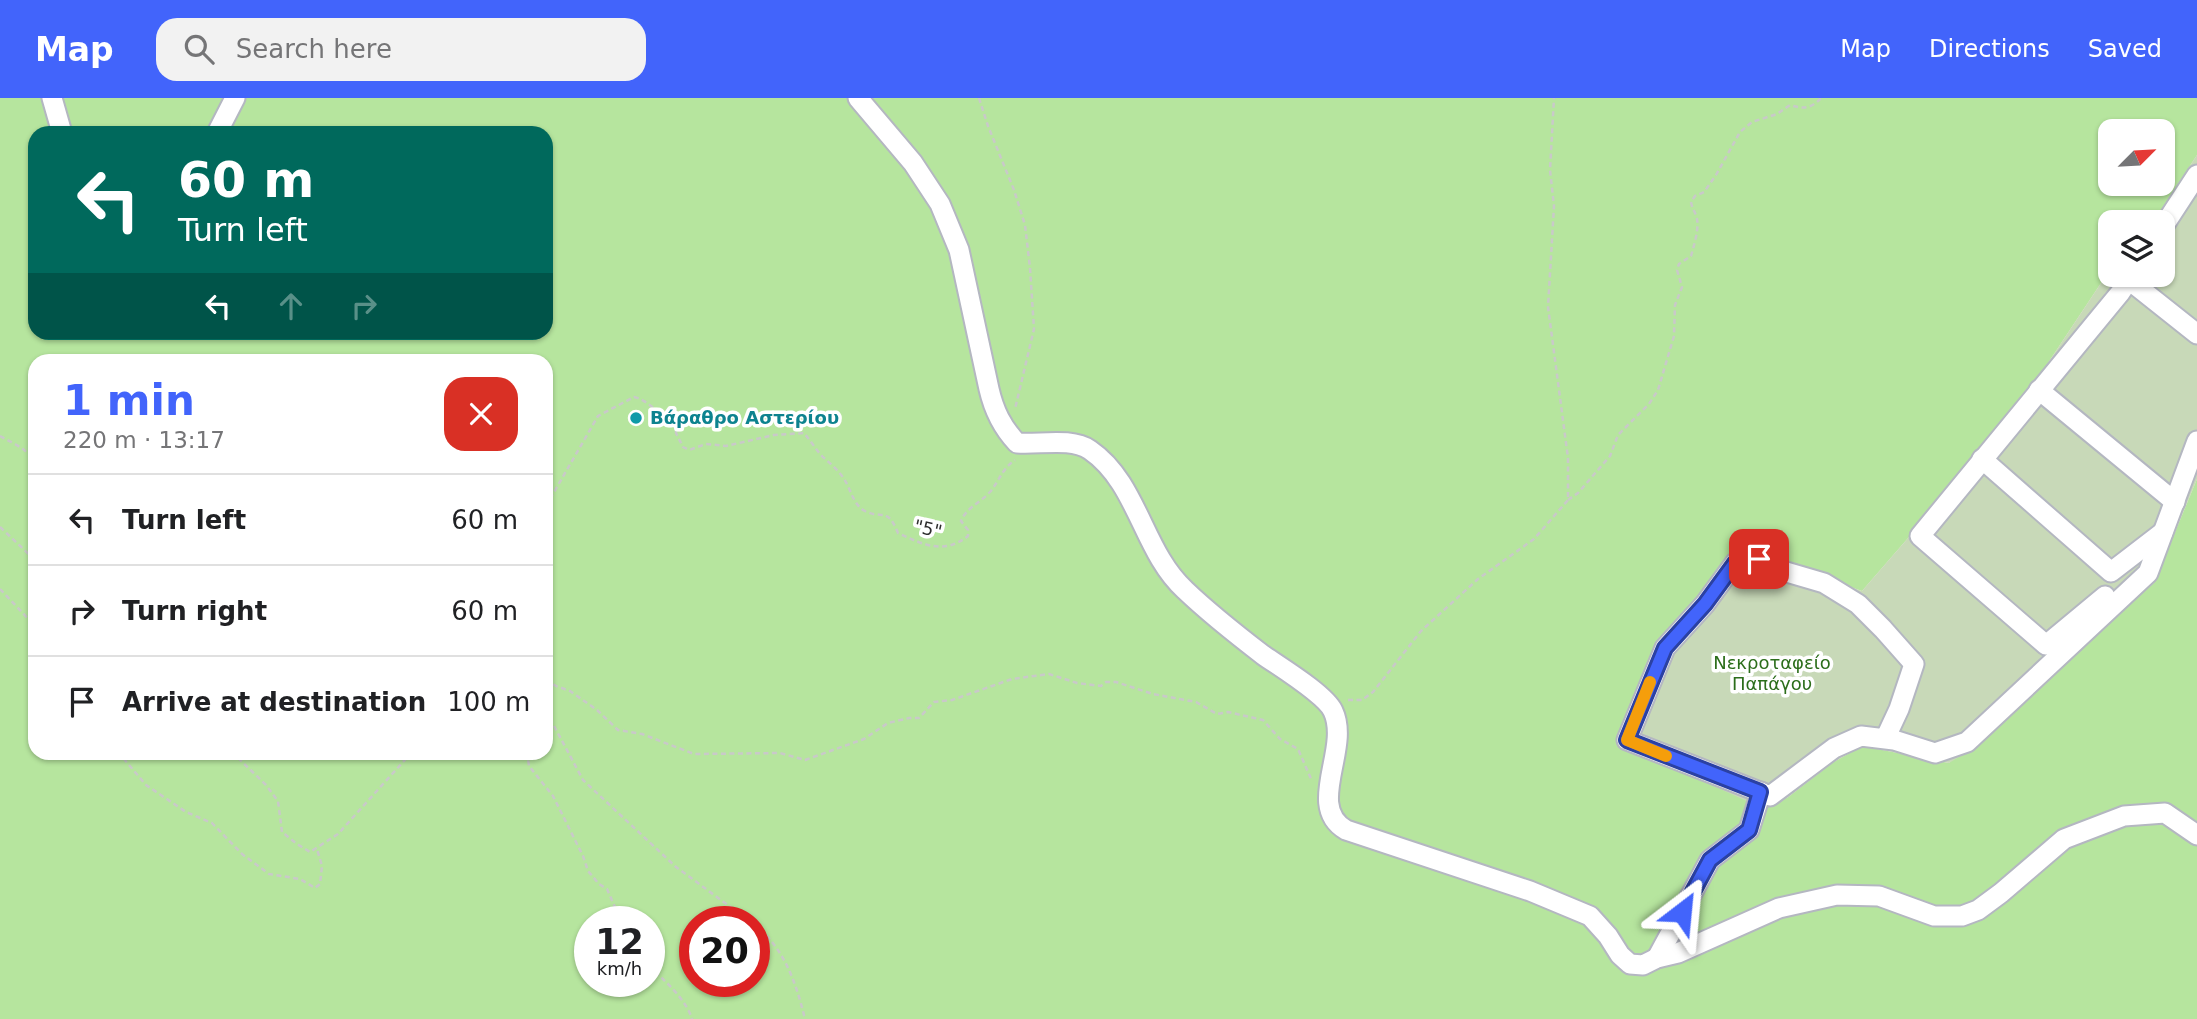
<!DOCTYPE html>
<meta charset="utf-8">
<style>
body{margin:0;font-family:"DejaVu Sans",sans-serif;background:#f2f2f2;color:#202124;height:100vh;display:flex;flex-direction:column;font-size:26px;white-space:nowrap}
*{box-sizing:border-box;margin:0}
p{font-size:23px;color:#757577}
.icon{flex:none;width:38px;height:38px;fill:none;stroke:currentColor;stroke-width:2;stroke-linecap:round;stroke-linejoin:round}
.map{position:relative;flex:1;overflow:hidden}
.drawer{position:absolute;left:28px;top:256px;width:525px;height:406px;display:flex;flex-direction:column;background:#fff;border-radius:21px;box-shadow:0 2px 5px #0004}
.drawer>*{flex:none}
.guide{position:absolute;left:28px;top:28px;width:525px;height:214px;border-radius:21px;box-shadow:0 2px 5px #0004;background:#00695c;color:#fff;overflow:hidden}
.needle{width:46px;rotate:66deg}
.fabs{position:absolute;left:2098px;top:21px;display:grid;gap:14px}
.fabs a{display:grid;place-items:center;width:77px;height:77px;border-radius:14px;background:#fff;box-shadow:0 2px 5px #0004;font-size:35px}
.speed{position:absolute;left:574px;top:808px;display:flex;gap:14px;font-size:35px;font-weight:700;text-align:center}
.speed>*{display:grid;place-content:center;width:91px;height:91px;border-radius:50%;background:#fff;box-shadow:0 2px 5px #0004;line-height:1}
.speed small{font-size:18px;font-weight:400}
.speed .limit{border:10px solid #d22;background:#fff;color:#111}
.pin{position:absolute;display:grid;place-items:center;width:60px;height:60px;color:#fff;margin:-30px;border-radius:14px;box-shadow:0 4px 10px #0006}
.me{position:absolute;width:77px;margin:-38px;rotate:29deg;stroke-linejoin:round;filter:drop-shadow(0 0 5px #0008)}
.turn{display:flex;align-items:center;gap:24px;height:147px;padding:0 35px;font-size:32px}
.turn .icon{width:91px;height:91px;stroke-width:2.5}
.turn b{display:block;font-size:49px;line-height:60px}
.lanes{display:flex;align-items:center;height:66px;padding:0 35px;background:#0003;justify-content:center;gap:35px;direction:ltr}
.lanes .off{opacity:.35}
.round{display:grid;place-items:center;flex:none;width:74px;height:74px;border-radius:21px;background:#f2f2f2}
.headline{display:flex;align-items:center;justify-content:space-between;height:119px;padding:0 35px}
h1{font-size:42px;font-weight:700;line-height:52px;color:#4264fb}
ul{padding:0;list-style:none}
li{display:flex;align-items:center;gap:21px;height:91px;padding:0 35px;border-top:2px solid #e0e0e0}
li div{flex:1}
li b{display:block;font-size:26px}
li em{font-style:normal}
header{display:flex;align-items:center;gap:42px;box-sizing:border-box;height:98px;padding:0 35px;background:#4264fb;color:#fff}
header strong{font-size:33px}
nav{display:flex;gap:38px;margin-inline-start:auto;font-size:24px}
.search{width:490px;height:63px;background:#f2f2f2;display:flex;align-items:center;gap:18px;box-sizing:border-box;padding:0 24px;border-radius:21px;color:#757577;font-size:26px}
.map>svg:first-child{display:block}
</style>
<header>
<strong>Map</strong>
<div class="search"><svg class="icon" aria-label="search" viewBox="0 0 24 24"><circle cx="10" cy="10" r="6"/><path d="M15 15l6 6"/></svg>Search here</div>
<nav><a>Map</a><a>Directions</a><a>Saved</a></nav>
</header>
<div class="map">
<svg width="2197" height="921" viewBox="0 0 2197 921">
<rect width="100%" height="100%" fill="#efe9e1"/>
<path fill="#b6e59e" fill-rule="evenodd" d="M0,0H2197V57L2153,124H2110V175L2103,182L2034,286L1949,393L1862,493L1749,453L1787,700L1832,665L1862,648L1949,665L2063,560L2154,485L2197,381V921H0ZM2110,33H2163V86H2110ZM35,35H546V234H35ZM35,262H546V654H35ZM590,824H649V884H590ZM695,824H754V884H695Z"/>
<path fill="#c8d9b8" d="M2197,57V381L2154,485L2063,560L1969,653L1949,665L1862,648L1832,665L1787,700L1764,711L1619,645L1659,540L1706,489L1749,453L1862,493L1949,393L2034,286L2103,182L2110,175V177H2163V124H2153Z"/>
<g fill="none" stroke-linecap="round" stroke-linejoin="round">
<defs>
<g id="minor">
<path d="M52,0L62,35"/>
<path d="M858,0L913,65L940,106L959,152L989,291C994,313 1002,329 1017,345C1039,347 1071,339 1090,352C1138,385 1143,454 1185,492C1209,515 1237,537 1263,557C1280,569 1325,596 1333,613C1351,651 1305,708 1346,732L1530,793L1590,818L1608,838L1620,857L1630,866L1643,867L1657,860L1678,855L1779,810L1837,797L1879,798L1934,818H1962L1978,812L2001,795L2064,741L2124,718L2165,715L2197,737"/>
<path d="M217,35L235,0"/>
<path d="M2163,129L2197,77"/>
<path d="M2129,182L2197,236"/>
<path d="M2039,292L2175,404"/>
<path d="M1982,361L2111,474L2163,434"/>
<path d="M2105,498L2046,547L1920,438L2120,195L2132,177"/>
<path d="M1885,641L1899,611L1914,566L1883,531L1858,506L1824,485L1783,473L1758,461L1747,460L1735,465L1705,506L1665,550L1627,642L1770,698L1834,650L1861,638L1894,642L1935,655L1967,644L2148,475L2197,343"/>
<path d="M1657,860L1710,762L1749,732L1761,694"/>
</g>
</defs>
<use href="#minor" stroke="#b4b7c1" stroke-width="23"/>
<g stroke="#c9c9c9" stroke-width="2.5" stroke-dasharray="5 3.5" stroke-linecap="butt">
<path d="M979,0L988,28L1014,92L1025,127L1030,170L1034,231L1015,311"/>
<path d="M0,338L22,350L35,362"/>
<path d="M1568,402L1578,395L1610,358L1618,337L1649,306L1658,292L1674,238L1675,207L1682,189L1677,172L1679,166L1691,158C1694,147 1699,132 1697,121C1696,115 1692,111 1691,104L1695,98L1704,94L1716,77L1740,34L1752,24L1777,16L1790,7C1803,11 1811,11 1821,0"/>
<path d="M546,408L598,318L634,299C651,303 657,318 676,322V335L683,349L689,352L706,346L726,348L774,337L804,335C810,342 815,350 821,357C829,365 838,371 844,381C851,391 853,407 865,413C883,422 887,408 898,435C924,447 944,457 968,438V432L961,423C967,409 980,405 990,394C1000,382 1001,372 1015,362"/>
<path d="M0,429L35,462"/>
<path d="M0,491L35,528"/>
<path d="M546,582L556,588L570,593L597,612L618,632L642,636L694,656L780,655L805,662L864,641L888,625L909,620H919L934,604L952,602L1012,581L1049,576L1077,585L1101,588L1106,584H1116L1153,596L1196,604L1217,616L1228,614L1263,622L1280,641L1298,651L1312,683"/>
<path d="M1348,602H1362L1373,594L1421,533L1478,481L1534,441L1568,402V360L1548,209L1554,108L1550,72L1554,0"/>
<path d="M546,613L583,682L676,769L751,824"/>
<path d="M118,654L146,687L186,714L212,725L242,756L269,776L300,781L315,790L320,786L322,768L317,751"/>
<path d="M232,654L266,687L278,703L282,734L297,746L310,754L338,736L412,654"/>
<path d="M527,654L529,668L553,698L583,758L588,773L599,786L607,791L615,809L625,824"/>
<path d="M754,826C785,851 796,885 805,921"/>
<path d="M649,868C664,882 686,901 692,921"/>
</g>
<use href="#minor" stroke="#fff" stroke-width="19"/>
</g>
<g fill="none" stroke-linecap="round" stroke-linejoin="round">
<defs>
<path id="route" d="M1682,814L1710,762L1749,732L1760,694L1627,642L1665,550L1705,506L1735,465L1747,460L1759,461"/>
</defs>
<use href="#route" stroke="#2b41a3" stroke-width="18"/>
<use href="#route" stroke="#4264fb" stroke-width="12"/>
<path stroke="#f59e0b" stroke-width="12" d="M1650,584L1627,642L1666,658"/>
</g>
<circle fill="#0f9aa8" stroke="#fff" stroke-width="2.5" cx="636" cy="320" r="7"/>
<g text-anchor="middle" stroke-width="7" stroke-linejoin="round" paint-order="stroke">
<g font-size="18" font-weight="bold" fill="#0d838f" stroke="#fff" text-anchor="start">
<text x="650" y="326">Βάραθρο Αστερίου</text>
</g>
<g font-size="18" fill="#2e2e2e" stroke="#fff">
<text transform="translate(928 431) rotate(13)" y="6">"5"</text>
</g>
<g font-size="18" fill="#2c6e1b" stroke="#fff">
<text x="1772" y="571">Νεκροταφείο<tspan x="1772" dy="21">Παπάγου</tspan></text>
</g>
</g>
</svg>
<div class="fabs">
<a><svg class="needle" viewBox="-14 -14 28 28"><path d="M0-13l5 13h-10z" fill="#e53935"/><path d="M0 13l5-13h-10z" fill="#757577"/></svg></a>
<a><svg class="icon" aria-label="layers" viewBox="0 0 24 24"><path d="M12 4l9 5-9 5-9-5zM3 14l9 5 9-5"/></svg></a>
</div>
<div class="speed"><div>12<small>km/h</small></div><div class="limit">20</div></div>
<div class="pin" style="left:1759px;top:461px;background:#d93025"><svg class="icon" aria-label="arrive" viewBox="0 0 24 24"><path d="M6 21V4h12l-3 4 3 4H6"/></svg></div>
<svg class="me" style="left:1682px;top:814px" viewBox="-20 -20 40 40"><path d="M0-17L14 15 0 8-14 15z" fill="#4264fb" stroke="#fff" stroke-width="4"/></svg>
<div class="guide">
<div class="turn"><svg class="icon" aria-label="left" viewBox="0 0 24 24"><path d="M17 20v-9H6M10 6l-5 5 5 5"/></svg><div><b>60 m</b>Turn left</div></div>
<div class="lanes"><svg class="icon" aria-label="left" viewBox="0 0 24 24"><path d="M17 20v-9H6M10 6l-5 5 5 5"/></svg><svg class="icon off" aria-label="ahead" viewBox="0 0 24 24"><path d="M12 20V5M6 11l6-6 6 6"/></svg><svg class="icon off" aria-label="right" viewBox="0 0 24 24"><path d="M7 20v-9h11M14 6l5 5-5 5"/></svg></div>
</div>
<section class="drawer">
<div class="headline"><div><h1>1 min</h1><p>220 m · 13:17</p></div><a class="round" style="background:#d93025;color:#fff"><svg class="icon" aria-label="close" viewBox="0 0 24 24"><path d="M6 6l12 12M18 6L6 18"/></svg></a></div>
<ul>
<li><svg class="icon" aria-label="left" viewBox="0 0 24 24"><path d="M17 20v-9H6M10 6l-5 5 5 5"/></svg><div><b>Turn left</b></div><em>60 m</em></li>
<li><svg class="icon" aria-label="right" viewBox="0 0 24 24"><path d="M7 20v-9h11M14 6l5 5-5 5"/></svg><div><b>Turn right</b></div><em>60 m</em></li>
<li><svg class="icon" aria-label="arrive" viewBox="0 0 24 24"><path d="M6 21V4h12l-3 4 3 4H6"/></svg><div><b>Arrive at destination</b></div><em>100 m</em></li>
</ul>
</section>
</div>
